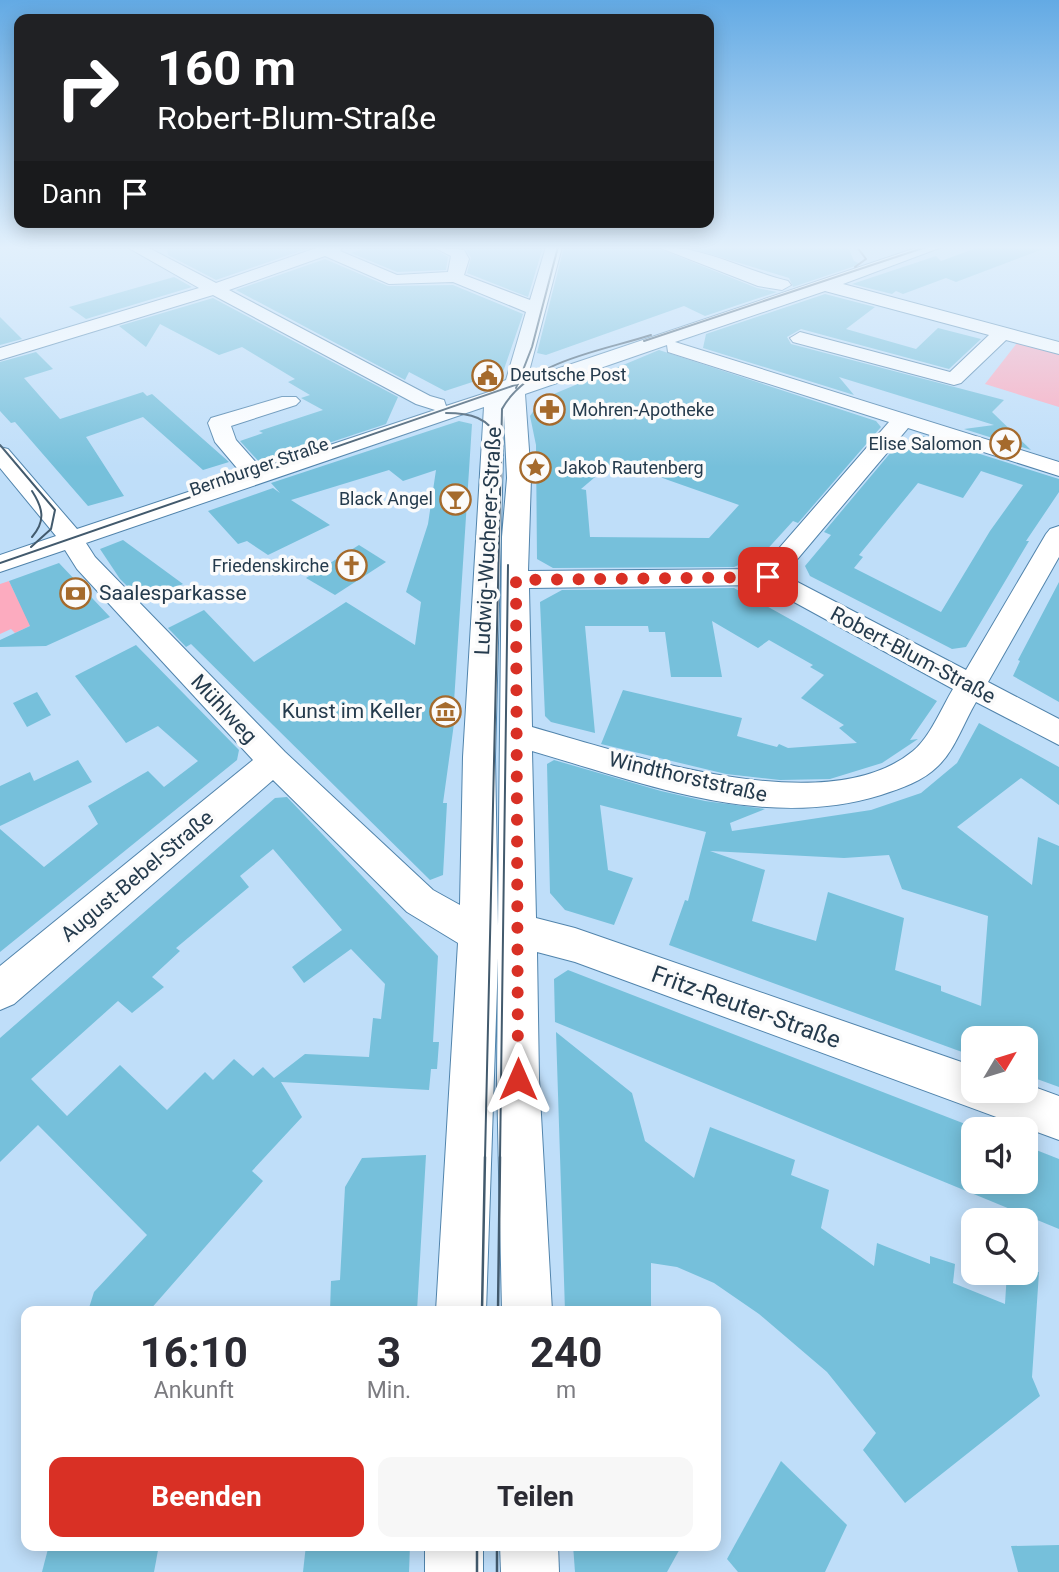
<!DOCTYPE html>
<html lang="de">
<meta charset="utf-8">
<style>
body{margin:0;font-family:Roboto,sans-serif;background:#f7f7f7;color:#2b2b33;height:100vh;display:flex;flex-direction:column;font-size:26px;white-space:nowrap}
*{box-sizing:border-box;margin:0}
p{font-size:23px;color:#7c7c81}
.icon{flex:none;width:38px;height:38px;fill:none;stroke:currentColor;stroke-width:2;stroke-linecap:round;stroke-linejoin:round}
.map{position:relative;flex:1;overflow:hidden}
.panel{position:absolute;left:21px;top:1306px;width:700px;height:245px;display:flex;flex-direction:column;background:#fff;border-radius:14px;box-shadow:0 4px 18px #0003}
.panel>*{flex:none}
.guide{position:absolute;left:14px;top:14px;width:700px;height:214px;border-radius:14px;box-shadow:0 4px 18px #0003;background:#202124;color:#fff;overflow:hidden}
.needle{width:46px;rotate:52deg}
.buttons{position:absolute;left:961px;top:1026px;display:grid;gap:14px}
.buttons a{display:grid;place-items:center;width:77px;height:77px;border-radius:14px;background:#fff;box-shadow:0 4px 18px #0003;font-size:35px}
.pin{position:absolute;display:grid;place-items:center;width:60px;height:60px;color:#fff;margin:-30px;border-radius:14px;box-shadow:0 4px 10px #0006}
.me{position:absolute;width:77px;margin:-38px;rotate:0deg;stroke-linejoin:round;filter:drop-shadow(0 0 5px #0008)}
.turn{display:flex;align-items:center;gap:24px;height:147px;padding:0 28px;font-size:32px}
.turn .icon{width:91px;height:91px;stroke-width:2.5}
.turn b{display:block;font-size:49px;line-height:60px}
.then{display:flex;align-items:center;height:66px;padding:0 28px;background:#0003;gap:14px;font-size:26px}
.eta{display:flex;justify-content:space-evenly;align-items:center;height:119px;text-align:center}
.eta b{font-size:42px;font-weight:700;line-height:49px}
.primary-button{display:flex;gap:14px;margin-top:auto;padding:14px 28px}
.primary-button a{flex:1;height:80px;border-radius:14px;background:#d93025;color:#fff;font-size:28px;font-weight:700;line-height:80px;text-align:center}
.primary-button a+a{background:#f7f7f7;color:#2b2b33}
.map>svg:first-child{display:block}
</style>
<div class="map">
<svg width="1059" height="1572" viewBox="0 0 1059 1572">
<rect width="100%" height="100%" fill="#bfdef9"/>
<g fill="#fcabbf">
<path d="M1017,343L1059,354V407L985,384Z"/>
<path d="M9,581L17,598L38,622L15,633L11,629L0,634V584Z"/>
</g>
<g fill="#76c0db" fill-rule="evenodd">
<path d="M166,247H312L216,280L168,255Z"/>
<path d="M369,247H431L448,257L446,270L397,272L351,253Z"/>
<path d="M458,247H543L528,297L467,273L471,258L466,249Z"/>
<path d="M564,247H655L757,288L777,292L705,316L684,306L546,355L537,353Z"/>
<path d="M687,247H843L849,249L854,261L861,264L793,287L789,278Z"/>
<path d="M979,247L1043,249L956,282L946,278L903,294L896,291L892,294L852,284L936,256L941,261Z"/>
<path d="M325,259L388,286L453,285L523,314L503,372L445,391L409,372L405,380L236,290Z"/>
<path d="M174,277L192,287L86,319L69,307Z"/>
<path d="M825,294L875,307L846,329L916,349L938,328L981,339L949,369L801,329L787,337L791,344L1004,400L992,412L1031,450L964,429L994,425L839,377L854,395L703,348L706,334Z"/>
<path d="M213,298L398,397L386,424L262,465L240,441L263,433L259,431L323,410L301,398L310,395L288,382L295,379L242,347L219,355L160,324L146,347L119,326Z"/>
<path d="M0,317L22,339L0,345Z"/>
<path d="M659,350L876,421L881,427L798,523L793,521L762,555L734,567L553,568L537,559L536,445L530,416L544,396H549ZM615,460L668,480L739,505L709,538L590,537L586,490L581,489Z"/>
<path d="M36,352L53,369L24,378L60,419L143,392L147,396L152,394L229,462L203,470L143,417L86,437L124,496L88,506L15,422L11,423L0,411V362Z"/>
<path d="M459,421L472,424L454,702H457L443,803H447L443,875L430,880L191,644L186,647L168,628L204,610L254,662L346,602L415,645L421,602L406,592L428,524L436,470L403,481L389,470L291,500L330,525L268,555L247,541L238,544L208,511L273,488L280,493L271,483Z"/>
<path d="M923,436L1059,479V492L1026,541H1029L966,647L952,649L810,576L805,566L831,535L824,532L897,445L901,450L912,437ZM981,471L1023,485L990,531L941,612L854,568L863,557L859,555L918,483L963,498Z"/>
<path d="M123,540L183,584L143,602L120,579L100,549Z"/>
<path d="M359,545L386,562L335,595L306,578Z"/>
<path d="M59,563L110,617L46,646L0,647V640L30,626L9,581Z"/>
<path d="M1059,582V702L1013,676L1020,661L1018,660Z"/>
<path d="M734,588L937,701L910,740L918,739L882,763L830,779L780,780L726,774L601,744L623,690L742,718L737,736L777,747L779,744L788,748L857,743L839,728L844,725L801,698L824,675L810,667L813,665L769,640L758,648L712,621L722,677H671L665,632H649L648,626H585L595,733L551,722L545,716L540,602L562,590Z"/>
<path d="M136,645L239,750L237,760L0,952V829L44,867L98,824L88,806L148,771L164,787L198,761L158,726L126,743L75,676Z"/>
<path d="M37,692L51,715L27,727L13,703Z"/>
<path d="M979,723L1059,767V805L1021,778L957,827L1032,885L1038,837L1059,846V1087L1026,1075V1038H973V1056L669,945L685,900L688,901L706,832L600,805L608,870L633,878L614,925L565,910L550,893L547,764L554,760L661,791L705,801L765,809L730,823L732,831L871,810L921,793L957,763ZM710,851L844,858L889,855L902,889L988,916L981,1006L941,991V986L895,970L904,918L828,892L816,941L752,921L765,870Z"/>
<path d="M78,760L92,782L0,826V786L30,772L34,781Z"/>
<path d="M287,797L438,956L433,1042H439L437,1069H431L429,1090L281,1082L302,1117L252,1171L263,1181L149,1311H88L94,1292L147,1235L38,1125L0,1162V1038L275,798ZM273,849L342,930L292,967L304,983L351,949L385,984L381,1019L373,1018L369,1057L305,1054L274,1078L263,1067L253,1076L234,1059L213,1080L205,1072L167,1110L120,1065L67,1116L31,1079L118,1001L132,1013L164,987L152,977L180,951L176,948L249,887L240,876Z"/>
<path d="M568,970L973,1127V1181H1026V1146L1059,1159V1229L555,1022L554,979Z"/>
<path d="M556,1032L632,1093L645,1141L694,1178L710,1127L795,1160L791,1175L829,1190L821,1228L874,1266L877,1243L930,1264V1256L955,1264L953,1283L1005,1304L1007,1272H1039L1032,1377L1040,1396L905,1503L863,1450L876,1433L827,1372L759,1314L714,1283L677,1267L651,1263V1311H565Z"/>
<path d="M426,1155L417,1311H330L331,1281L340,1280L345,1187L362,1158Z"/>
<path d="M781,1461L847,1525L825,1572H738L727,1559Z"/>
<path d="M49,1545H159L154,1572H42Z"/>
<path d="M306,1545H410L409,1572H303Z"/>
<path d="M573,1545H682L667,1572H575Z"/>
<path d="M1059,1545V1572H1018L1011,1546Z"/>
</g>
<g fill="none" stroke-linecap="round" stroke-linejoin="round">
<defs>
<g id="minor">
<path d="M127,247H147L216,283L319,247H343L340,251L397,275L448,272L451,256L433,247L464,250L469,259L464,275L530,300L546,247H562L527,379L919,247H942L843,284L1059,342V354L1006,340L961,383L954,385L793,342L790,338L800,332L950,372L989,335L825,291L675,342L1059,462V476L908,428L784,575L966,670L1046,534L1050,529L1059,526V557L988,682L1059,719V745L976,702C964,722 955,750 938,766C923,781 902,788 881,795C764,831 646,784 532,751L536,918L575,928L973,1066V1090H1026V1084L1059,1096V1140L575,962L537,952L539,1079L552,1311H502L497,1079L498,958L486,1311H436L458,943L407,912L273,780L14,1004L0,1010V966L253,760L77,569L65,550L0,572V555L56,536L0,468V447L8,449L77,529L242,474L215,442L208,423L211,418L282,397H296L300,401L296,405L231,426L236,440L261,468L435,410L416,404L213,295L0,360V348L199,288ZM325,256L389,284L453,282L526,312L506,380L501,382L495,390L446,406L444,400L430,396L229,290ZM667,345L668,352L889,422L761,569L528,571L531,478L525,394ZM484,407L463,757L460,905L433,890L285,752L95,557L86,543ZM504,415L507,478L502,537L498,926L495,757ZM763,585L953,689C941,709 930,737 913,751C826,823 628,754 532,727L529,588Z"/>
<path d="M658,247C701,245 746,271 788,281L791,285L782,290L758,286Z"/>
<rect x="425" y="1545" width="58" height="27"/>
<path d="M500,1545H558L559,1572H501Z"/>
</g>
</defs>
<use href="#minor" stroke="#5184ac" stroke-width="2"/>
<use href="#minor" fill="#fff" fill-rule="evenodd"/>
<g stroke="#425a6d" stroke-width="2">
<path d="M855,267L866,259L857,247"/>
<path d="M644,341L926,247"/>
<path d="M516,388L532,347L558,247"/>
<path d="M446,413C469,413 490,417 499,441"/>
<path d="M0,445L55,510L51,529L31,547"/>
<path d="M32,491C43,508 46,521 32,537"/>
<path d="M0,563L518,384"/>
<path d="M485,1158L502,409C529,360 602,351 651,335"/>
<path d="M500,1158L508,565"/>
</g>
<g stroke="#425a6d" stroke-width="2.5">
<path d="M482,1311L485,1157"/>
<path d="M498,1311L500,1157"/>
<path d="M477,1545V1572"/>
<path d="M497,1545V1572"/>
</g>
</g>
<linearGradient id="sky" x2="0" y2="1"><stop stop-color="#63aae4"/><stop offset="0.53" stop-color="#e2f0fc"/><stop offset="1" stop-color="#e2f0fc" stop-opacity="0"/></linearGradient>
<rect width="1059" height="467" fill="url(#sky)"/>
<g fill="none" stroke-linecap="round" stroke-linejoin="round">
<path stroke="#d93025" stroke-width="12" stroke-dasharray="0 21.6" d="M518,1079L516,580L768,577"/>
</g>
<defs>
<symbol id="civic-ring" viewBox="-11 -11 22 22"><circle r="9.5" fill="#fbfbfb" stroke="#a56a2c" stroke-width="1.5"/><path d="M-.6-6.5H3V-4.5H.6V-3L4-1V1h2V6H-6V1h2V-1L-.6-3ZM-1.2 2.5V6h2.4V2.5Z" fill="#a56a2c"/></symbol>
<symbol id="pharmacy-ring" viewBox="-11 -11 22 22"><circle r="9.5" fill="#fbfbfb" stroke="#a56a2c" stroke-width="1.5"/><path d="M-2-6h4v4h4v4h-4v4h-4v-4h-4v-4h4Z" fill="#a56a2c"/></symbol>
<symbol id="sight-ring" viewBox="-11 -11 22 22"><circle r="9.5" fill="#fbfbfb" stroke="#a56a2c" stroke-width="1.5"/><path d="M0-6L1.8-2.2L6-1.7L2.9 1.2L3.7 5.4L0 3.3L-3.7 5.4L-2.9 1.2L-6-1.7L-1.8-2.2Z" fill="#a56a2c"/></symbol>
<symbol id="bar-ring" viewBox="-11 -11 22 22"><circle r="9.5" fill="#fbfbfb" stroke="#a56a2c" stroke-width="1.5"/><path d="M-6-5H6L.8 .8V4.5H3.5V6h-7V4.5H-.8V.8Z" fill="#a56a2c"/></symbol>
<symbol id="church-ring" viewBox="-11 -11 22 22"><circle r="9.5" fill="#fbfbfb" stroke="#a56a2c" stroke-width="1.5"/><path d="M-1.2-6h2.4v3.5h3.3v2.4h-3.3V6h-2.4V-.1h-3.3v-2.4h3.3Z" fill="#a56a2c"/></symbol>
<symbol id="bank-ring" viewBox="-11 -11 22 22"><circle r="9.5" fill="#fbfbfb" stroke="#a56a2c" stroke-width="1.5"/><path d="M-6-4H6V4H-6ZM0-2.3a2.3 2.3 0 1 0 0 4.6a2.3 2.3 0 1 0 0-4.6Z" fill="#a56a2c"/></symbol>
<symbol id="museum-ring" viewBox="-11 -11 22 22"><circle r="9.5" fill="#fbfbfb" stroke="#a56a2c" stroke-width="1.5"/><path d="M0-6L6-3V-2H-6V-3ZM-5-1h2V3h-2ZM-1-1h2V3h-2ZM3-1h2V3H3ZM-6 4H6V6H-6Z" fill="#a56a2c"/></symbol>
</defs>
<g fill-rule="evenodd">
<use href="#civic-ring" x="470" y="358" width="35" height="35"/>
<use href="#pharmacy-ring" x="532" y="392" width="35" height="35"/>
<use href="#sight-ring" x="988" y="426" width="35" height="35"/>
<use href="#sight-ring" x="518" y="450" width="35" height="35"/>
<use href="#bar-ring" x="438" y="482" width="35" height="35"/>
<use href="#church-ring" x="334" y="548" width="35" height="35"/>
<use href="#bank-ring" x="58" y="576" width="35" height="35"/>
<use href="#museum-ring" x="428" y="694" width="35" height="35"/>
</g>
<g text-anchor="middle" stroke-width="7" stroke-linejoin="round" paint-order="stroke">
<g font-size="18" fill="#253b4d" stroke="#fbfbfb" text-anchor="start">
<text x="510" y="381">Deutsche Post</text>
<text x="572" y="416">Mohren-Apotheke</text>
<text x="982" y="450" text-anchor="end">Elise Salomon</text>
<text x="558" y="474">Jakob Rautenberg</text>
<text x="433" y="505" text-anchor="end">Black Angel</text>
<text x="329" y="572" text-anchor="end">Friedenskirche</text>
</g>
<g font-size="18" fill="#253b4d" stroke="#fbfbfb">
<text transform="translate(259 467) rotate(-19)" y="6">Bernburger Straße</text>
</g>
<g font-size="21" fill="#253b4d" stroke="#fbfbfb">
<text transform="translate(488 541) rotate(-87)" y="7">Ludwig-Wucherer-Straße</text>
<text transform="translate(913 655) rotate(28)" y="7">Robert-Blum-Straße</text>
<text transform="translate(224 709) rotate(47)" y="7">Mühlweg</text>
<text transform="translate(688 777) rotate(13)" y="7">Windthorststraße</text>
<text transform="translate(137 876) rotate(-40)" y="7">August-Bebel-Straße</text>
</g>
<g font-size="21" fill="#253b4d" stroke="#fbfbfb" text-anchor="start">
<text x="99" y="600">Saalesparkasse</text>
<text x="422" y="718" text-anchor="end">Kunst im Keller</text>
</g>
<g font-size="24" fill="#253b4d" stroke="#fbfbfb">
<text transform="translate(746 1007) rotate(20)" y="8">Fritz-Reuter-Straße</text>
</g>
</g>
</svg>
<div class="buttons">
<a><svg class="needle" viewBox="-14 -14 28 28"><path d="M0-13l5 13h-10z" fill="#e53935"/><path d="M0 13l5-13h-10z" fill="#7c7c81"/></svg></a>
<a><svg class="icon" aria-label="sound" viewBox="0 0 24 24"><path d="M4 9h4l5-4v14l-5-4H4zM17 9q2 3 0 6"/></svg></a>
<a><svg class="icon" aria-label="search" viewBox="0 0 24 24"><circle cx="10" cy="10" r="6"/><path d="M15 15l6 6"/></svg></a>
</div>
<div class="pin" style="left:768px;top:577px;background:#d93025"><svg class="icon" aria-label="arrive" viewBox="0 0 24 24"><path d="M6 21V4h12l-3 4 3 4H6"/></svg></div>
<svg class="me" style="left:518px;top:1079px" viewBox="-20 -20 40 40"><path d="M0-17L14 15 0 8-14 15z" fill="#d93025" stroke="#fff" stroke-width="4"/></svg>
<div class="guide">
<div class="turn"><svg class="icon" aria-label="right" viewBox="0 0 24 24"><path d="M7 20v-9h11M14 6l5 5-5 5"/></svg><div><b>160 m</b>Robert-Blum-Straße</div></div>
<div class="then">Dann<svg class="icon" aria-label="arrive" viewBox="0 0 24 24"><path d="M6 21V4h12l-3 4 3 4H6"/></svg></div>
</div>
<section class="panel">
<div class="eta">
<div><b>16:10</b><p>Ankunft</p></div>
<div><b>3</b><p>Min.</p></div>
<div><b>240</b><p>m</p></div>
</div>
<div class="primary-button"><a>Beenden</a><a>Teilen</a></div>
</section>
</div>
